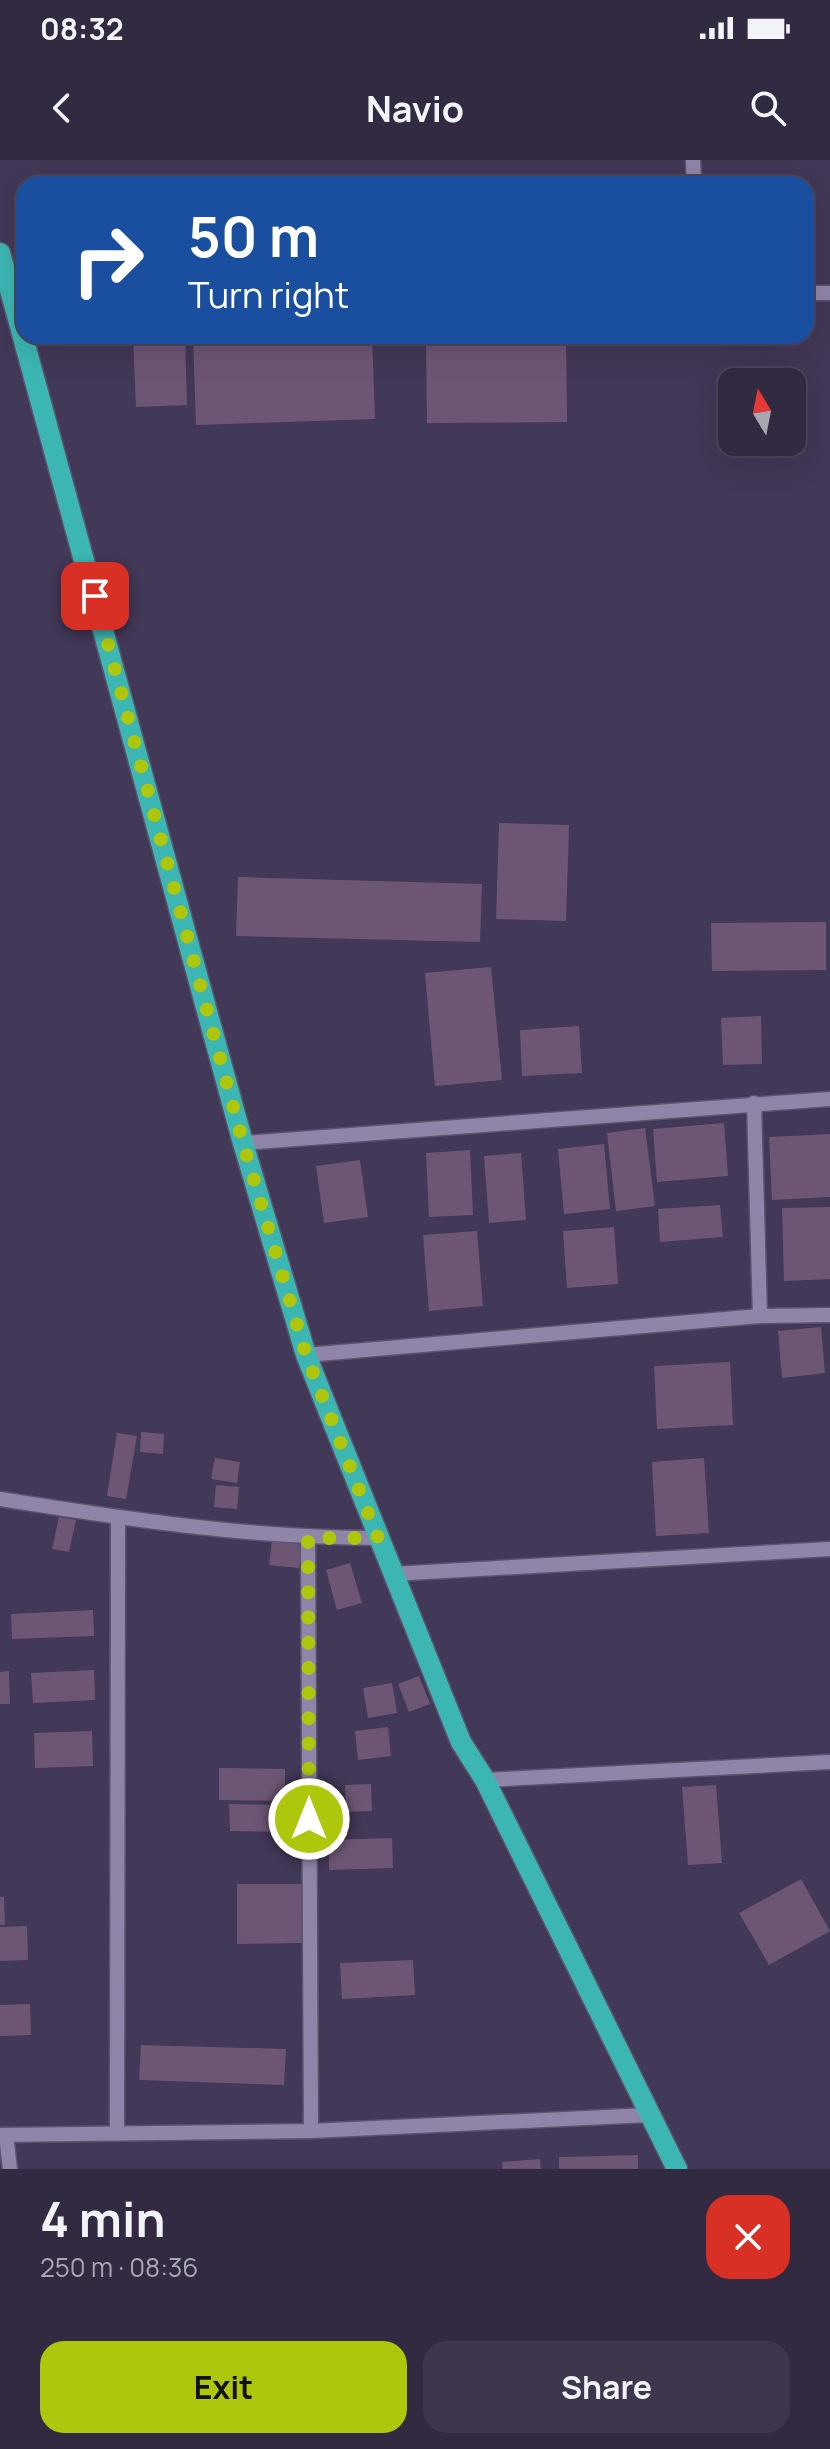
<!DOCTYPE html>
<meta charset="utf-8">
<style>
body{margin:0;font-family:Manrope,sans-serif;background:#3d364c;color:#f1f3f6;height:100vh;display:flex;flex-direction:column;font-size:30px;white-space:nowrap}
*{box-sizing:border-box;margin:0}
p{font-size:26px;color:#a8a7b1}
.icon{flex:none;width:44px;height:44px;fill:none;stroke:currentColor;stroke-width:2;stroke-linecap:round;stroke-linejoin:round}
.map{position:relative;height:2009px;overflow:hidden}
.details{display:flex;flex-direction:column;background:#322a41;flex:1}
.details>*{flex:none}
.guide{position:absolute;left:16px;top:16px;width:798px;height:168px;border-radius:24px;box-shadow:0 8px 32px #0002,0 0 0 2px #4d465a;background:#1a4fa0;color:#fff;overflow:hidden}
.needle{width:52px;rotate:350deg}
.tools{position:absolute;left:718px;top:208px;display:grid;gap:16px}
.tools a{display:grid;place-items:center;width:88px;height:88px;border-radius:16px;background:#322a41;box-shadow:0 8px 32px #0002,0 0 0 2px #4d465a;font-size:40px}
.pin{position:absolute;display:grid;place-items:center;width:68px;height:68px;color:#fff;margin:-34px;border-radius:16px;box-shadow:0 4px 12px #0006}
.me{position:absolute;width:88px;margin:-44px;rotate:0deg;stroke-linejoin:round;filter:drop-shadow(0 0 6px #0008)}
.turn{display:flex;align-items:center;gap:28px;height:168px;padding:0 40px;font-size:36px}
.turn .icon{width:104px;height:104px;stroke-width:2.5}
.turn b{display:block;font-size:56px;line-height:68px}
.round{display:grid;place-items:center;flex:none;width:84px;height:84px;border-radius:24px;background:#3d364c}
.headline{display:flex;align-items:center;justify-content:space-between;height:136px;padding:0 40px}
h1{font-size:48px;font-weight:700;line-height:60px}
.action{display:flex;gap:16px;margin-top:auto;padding:16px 40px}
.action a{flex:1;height:92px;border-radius:24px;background:#aec60c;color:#111;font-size:32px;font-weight:700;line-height:92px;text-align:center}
.action a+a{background:#3d364c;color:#f1f3f6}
.status{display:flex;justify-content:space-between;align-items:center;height:56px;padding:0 40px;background:#322a41;direction:ltr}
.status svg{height:22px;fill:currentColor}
header{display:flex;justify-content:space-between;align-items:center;height:104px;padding:0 40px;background:#322a41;font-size:36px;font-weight:700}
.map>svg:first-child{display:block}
</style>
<div class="status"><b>08:32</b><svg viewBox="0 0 49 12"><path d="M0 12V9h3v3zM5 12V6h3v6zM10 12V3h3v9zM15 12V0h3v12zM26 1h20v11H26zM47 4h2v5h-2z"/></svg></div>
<header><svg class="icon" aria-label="back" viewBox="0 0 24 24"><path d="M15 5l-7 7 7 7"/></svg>Navio<svg class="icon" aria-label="search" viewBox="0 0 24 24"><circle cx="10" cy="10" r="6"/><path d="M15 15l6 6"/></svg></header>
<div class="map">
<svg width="830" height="2009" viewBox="0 0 830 2009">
<rect width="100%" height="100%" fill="#423857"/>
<g fill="#6d5674">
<path d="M133,176H185L187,245L136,247Z"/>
<path d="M193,176H372L375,259L196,265Z"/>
<path d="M426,176H566L567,262L427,263Z"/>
<path d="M499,663L569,665L566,761L496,759Z"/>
<path d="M238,717L482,724L480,782L236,776Z"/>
<path d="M826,762V810L712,811L711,763Z"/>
<path d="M491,807L502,920L435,926L425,813Z"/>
<path d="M761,856L762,904L723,905L721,858Z"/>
<path d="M579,866L582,913L522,916L520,870Z"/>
<path d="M724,963L728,1016L657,1022L653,969Z"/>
<path d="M645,968L655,1046L616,1051L607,973Z"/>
<path d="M830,974V1037L772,1040L769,977Z"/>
<path d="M604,984L610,1049L564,1054L558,989Z"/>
<path d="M470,990L473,1055L429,1057L426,993Z"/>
<path d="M521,993L526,1060L489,1063L484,996Z"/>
<path d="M360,1000L368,1057L324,1063L316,1006Z"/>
<path d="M720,1045L723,1077L660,1082L658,1049Z"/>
<path d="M830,1047V1119L784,1121L782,1048Z"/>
<path d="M614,1067L618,1124L567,1128L563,1071Z"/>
<path d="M477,1071L483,1146L429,1151L423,1075Z"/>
<path d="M821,1167L825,1213L782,1218L778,1171Z"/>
<path d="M730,1202L733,1265L657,1269L654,1206Z"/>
<path d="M141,1272L164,1274L163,1294L140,1292Z"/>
<path d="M117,1273L137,1276L126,1339L107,1336Z"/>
<path d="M215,1298L240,1302L237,1323L211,1319Z"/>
<path d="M704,1298L709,1373L656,1376L652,1302Z"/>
<path d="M216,1325L239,1327L237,1349L214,1347Z"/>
<path d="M59,1357L76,1360L69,1392L52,1389Z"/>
<path d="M272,1381L302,1384L299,1408L269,1405Z"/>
<path d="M350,1403L362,1443L337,1450L326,1410Z"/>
<path d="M93,1450L94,1476L12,1479L11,1454Z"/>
<path d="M94,1510L95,1540L33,1543L31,1513Z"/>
<path d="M9,1511L10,1544H0V1512Z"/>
<path d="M419,1516L430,1544L409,1552L398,1524Z"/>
<path d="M392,1523L397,1553L368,1558L363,1528Z"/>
<path d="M388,1567L391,1596L358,1600L355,1571Z"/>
<path d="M92,1571L93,1606L35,1608L34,1573Z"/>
<path d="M219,1608L285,1609V1641L219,1640Z"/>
<path d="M371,1624L372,1651L346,1652L345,1625Z"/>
<path d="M716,1625L722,1703L688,1705L682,1627Z"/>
<path d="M229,1644L284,1645V1672L230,1671Z"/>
<path d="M392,1678L393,1708L329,1710V1680Z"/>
<path d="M801,1719L830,1771L769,1805L739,1753Z"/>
<path d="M237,1724H301L302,1783L237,1784Z"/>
<path d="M0,1737H4L5,1765H0Z"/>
<path d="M27,1766L28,1800L0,1801V1767Z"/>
<path d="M413,1800L415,1835L342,1839L340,1803Z"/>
<path d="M30,1844L31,1875L0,1876V1845Z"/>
<path d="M141,1885L286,1889L284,1925L139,1920Z"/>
<path d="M638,1995V2009H559V1997Z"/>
<path d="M540,1999L541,2009H503L502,2002Z"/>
</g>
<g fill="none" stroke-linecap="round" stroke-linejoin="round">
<defs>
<g id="minor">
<path d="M693,0L694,24"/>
<path d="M806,133H830"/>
<path d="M754,943L760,1156"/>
<path d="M243,983L830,939"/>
<path d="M306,1195L760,1156L830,1155"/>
<path d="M0,1339C125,1359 251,1378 378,1378"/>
<path d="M308,1378L311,1971"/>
<path d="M392,1414L830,1389"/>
<path d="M485,1620L830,1602"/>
<path d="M117,1972L118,1358"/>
<path d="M0,1975L311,1971L648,1955"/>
<path d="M6,1975L10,2009"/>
</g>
<path id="major" d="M0,93L243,983L306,1195L461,1582L485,1620L677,2009"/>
</defs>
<use href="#minor" stroke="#5c546e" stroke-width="17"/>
<use href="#major" stroke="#5c546e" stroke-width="23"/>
<use href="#minor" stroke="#9085a9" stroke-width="14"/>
<use href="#major" stroke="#3cb6b3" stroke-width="20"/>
</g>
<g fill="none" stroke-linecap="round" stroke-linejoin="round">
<path stroke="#aec60c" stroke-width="14" stroke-dasharray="0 25.2" d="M95,436L243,983L306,1195L378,1378H308L309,1659"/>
</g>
</svg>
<div class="tools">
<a><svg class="needle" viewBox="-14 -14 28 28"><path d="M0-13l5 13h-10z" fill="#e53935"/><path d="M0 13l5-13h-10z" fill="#a8a7b1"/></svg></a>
</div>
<div class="pin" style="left:95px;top:436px;background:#d93025"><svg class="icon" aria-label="arrive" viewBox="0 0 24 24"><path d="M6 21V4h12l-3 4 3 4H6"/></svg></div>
<svg class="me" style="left:309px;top:1659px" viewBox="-20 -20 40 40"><circle r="17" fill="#aec60c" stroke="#fff" stroke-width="3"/><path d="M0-11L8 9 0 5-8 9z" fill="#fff"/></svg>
<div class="guide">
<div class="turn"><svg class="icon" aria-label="right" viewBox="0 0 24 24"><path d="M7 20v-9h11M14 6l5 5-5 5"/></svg><div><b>50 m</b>Turn right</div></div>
</div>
</div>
<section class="details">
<div class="headline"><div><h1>4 min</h1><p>250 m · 08:36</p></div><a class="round" style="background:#d93025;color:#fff"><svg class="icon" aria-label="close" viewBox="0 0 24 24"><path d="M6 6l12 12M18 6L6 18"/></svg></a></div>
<div class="action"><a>Exit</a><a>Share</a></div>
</section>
